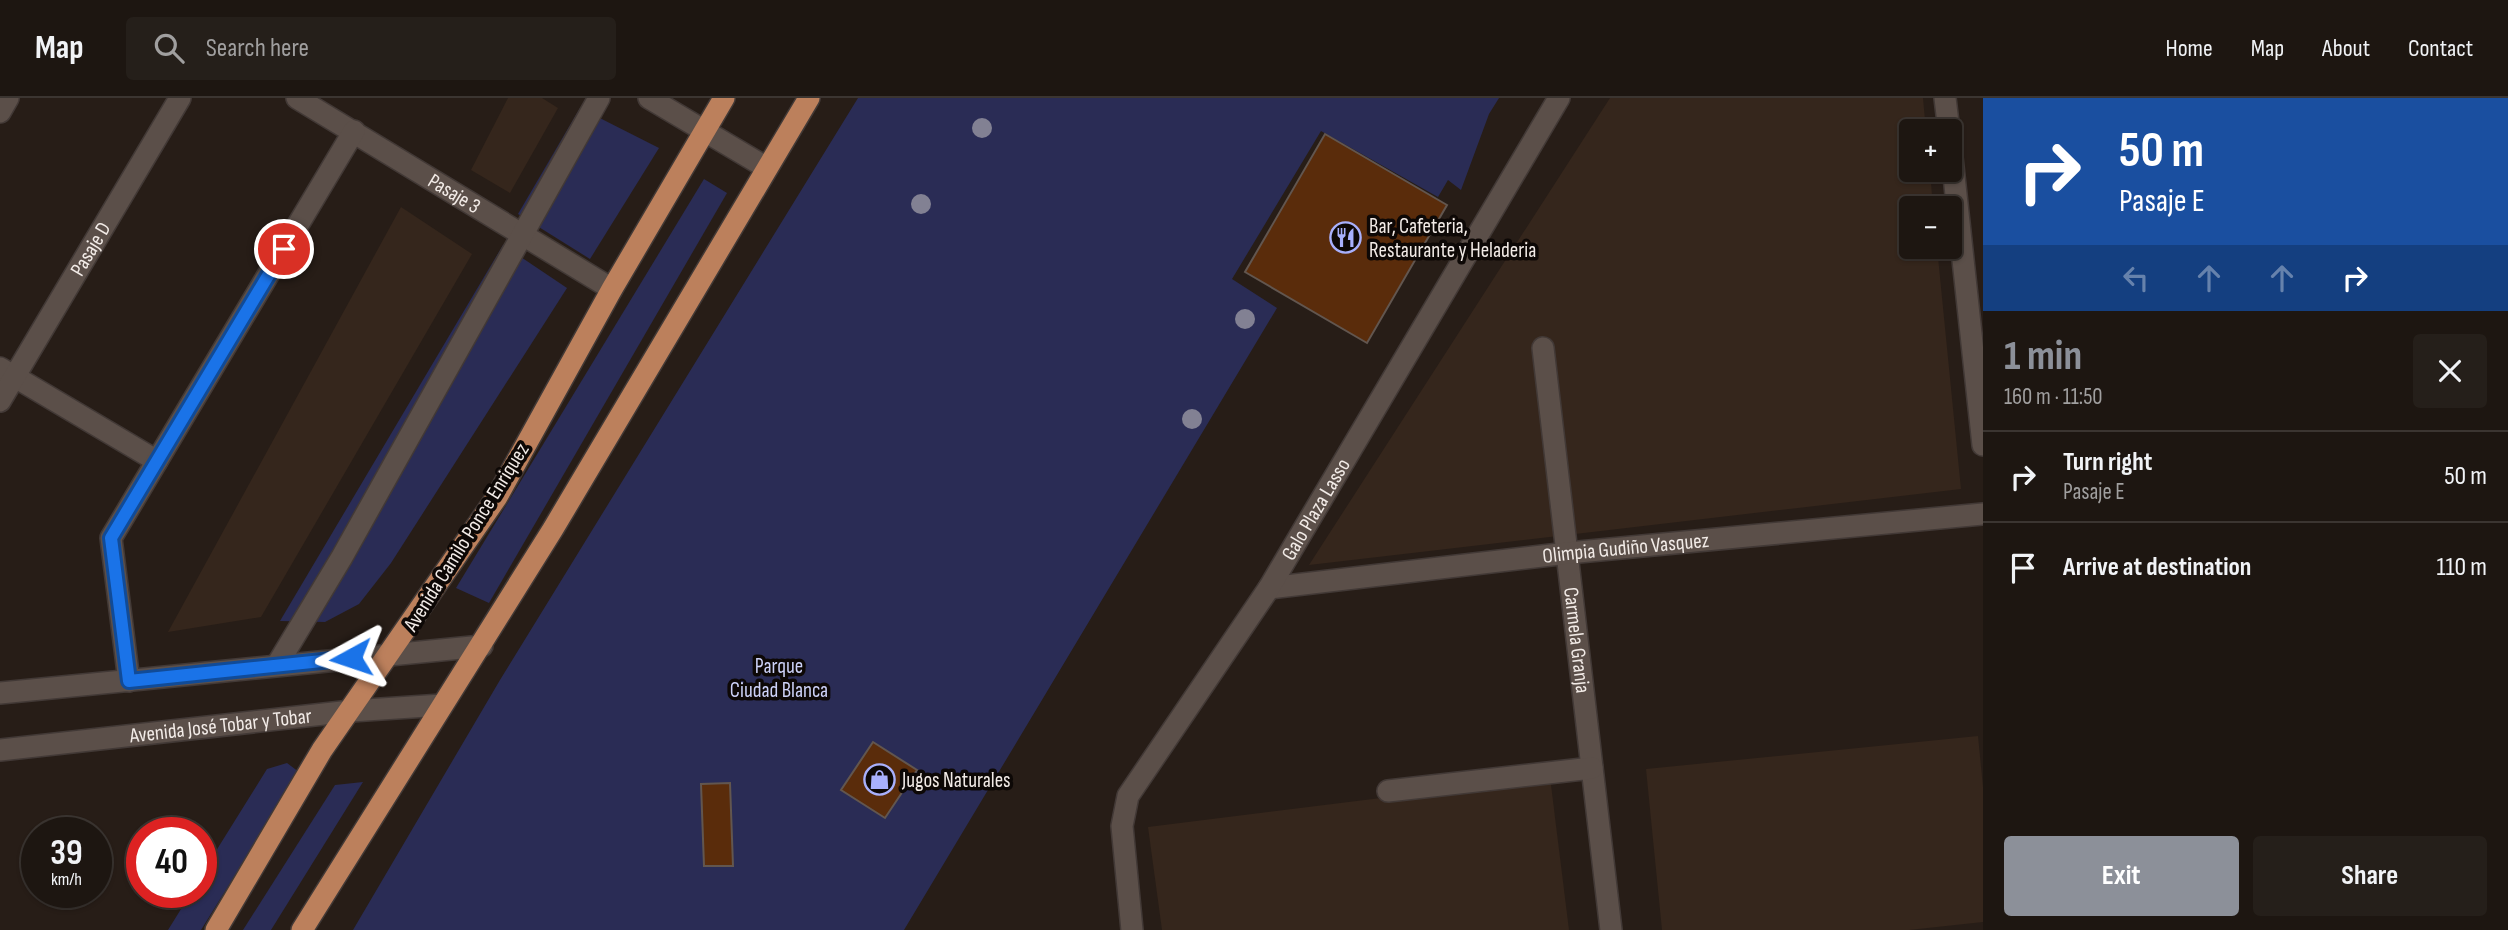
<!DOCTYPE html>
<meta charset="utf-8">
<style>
body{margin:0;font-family:"Sofia Sans Condensed",sans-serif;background:#251f1a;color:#f1f3f6;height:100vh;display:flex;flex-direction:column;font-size:26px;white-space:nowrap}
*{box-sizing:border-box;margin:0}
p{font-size:23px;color:#a09f9f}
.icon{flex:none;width:38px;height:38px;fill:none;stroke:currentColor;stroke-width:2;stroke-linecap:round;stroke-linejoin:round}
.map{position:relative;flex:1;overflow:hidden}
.side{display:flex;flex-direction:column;background:#1d1611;width:525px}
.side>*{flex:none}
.top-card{background:#1a4fa0;color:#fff;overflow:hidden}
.tools{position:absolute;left:1899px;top:21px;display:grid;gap:14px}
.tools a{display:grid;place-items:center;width:63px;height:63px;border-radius:7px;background:#1d1611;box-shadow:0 2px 5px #0004,0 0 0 2px #3b3531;font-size:35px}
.speed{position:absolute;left:21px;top:719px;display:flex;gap:14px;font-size:35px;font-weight:700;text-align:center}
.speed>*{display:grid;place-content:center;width:91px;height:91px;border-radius:50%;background:#1d1611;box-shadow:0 2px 5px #0004,0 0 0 2px #3b3531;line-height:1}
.speed small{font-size:18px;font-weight:400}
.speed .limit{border:10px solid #d22;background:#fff;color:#111}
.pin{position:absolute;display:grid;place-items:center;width:60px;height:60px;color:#fff;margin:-30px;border:4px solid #fff;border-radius:50%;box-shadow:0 2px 7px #0007}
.me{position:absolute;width:77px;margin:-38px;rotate:265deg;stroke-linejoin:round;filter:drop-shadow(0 0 5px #0008)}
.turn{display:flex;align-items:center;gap:24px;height:147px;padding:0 21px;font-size:32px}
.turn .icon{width:91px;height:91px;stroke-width:2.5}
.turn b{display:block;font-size:49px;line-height:60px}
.lanes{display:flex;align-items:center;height:66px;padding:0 21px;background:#0003;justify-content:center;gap:35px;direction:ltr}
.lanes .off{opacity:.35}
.round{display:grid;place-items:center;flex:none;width:74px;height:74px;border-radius:7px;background:#251f1a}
.head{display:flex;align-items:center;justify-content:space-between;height:119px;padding:0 21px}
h1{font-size:42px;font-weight:700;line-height:52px;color:#8c9099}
.button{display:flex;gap:14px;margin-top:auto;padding:14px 21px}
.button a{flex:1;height:80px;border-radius:7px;background:#8c9099;color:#fff;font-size:28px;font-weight:700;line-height:80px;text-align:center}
.button a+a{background:#251f1a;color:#f1f3f6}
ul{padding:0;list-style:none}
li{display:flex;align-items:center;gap:21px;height:91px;padding:0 21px;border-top:2px solid #3b3531}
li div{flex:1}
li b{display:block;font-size:26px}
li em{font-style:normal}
header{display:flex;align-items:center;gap:42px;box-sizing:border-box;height:98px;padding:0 35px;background:#1d1611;border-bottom:2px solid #3b3531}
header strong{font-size:33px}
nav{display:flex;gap:38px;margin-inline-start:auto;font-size:24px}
.search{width:490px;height:63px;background:#251f1a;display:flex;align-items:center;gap:18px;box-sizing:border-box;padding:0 24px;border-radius:7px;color:#a09f9f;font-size:26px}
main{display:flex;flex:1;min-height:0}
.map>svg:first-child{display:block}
</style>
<header>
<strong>Map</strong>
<div class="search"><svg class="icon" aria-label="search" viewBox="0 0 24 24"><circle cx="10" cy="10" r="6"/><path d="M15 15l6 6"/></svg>Search here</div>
<nav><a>Home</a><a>Map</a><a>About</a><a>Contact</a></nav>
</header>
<main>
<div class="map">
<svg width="1983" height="832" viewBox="0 0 1983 832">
<rect width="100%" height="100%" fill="#271d17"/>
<g fill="#35261c">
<path d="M508,0H542L558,10L510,95L471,72Z"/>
<path d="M1610,0H1923L1926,33H1911V72H1930L1933,110H1911V149H1937L1961,391L1309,467Z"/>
<path d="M401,109L472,156L261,519L168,534Z"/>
<path d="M1978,638L1983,689V824L1909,832H1662L1646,671Z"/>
<path d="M1550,679L1569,832H1162L1148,729Z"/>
</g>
<g fill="#2a2c55">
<path d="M858,0H1499L1489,16L1461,92L1448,82L1438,99L1321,33L1232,181L1277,210L904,832H353L500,582Z"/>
<path d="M580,10L659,50L590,161L518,116Z"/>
<path d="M704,81L727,95L489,505L456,490Z"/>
<path d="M503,147L567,190L391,465L359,506L325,524L280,523Z"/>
<path d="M287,665L299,674L201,832H168L191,795L201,794V777L267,671Z"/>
<path d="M363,684L271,832H243L335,687Z"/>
</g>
<g fill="#5a2c0b" stroke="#62564f" stroke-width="2">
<path d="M1325,36L1447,107L1367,245L1245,174Z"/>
<path d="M873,644L917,672L885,720L841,692Z"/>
<path d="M730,685L733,768H704L701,686Z"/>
</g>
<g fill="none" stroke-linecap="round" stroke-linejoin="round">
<defs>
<g id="minor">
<path id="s1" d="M297,0L612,191"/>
<path d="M649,0L767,70"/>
<path d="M1945,0L1949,33"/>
<path d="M0,14L8,0"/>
<path d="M1950,41L1983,347"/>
<path id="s2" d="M1543,250L1611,832"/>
<path d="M0,270L157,363"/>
<path id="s3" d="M0,303L180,0"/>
<path id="s4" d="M1269,490L1568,455L1983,416"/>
<path d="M277,567L342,459L599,0"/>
<path d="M129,583L111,440L354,33"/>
<path d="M0,595L482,548"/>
<path id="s5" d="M0,652L351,613L442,607"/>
<path d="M1388,693L1592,670"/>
<path id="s6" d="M1132,832L1122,728L1128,698L1269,490L1559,0"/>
</g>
<g id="major">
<path d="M216,832L322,652L497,399L612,191L724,0"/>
<path d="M302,832L553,431L809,0"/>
</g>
</defs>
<use href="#minor" stroke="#423936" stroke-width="24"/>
<use href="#major" stroke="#423936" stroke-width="24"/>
<use href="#minor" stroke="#5b4f49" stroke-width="21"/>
<use href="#major" stroke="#bc805c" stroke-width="21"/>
</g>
<g fill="#828193">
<circle cx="982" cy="30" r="10"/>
<circle cx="921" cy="106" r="10"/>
<circle cx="1245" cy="221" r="10"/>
<circle cx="1192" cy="321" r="10"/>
</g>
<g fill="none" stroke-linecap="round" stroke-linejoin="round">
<defs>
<path id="route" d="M284,151L111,440L129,583L351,560"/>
</defs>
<use href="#route" stroke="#114b97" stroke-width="18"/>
<use href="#route" stroke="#1a73e8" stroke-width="12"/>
</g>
<defs>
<symbol id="restaurant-ring" viewBox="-11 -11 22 22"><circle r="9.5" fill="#0d0806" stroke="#a8b0fc" stroke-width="1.5"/><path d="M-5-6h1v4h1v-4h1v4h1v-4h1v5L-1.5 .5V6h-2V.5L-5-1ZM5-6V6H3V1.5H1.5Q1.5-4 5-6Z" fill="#a8b0fc"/></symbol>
<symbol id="shop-ring" viewBox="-11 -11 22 22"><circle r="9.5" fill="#0d0806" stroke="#a8b0fc" stroke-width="1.5"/><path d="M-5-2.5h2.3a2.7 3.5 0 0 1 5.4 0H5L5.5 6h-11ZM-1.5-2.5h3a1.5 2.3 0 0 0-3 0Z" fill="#a8b0fc"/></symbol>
</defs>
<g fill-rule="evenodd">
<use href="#restaurant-ring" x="1328" y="122" width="35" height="35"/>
<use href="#shop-ring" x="862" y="664" width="35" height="35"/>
</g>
<g text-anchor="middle" stroke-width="7" stroke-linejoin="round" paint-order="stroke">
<g font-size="21" fill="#f2ebe7" stroke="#0d0806">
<text dy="7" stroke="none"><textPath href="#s1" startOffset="184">Pasaje 3</textPath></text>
<text dy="7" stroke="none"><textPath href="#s3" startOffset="177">Pasaje D</textPath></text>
<text dy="7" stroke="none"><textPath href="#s6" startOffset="478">Galo Plaza Lasso</textPath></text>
<text transform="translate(466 439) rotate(-58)" y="7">Avenida Camilo Ponce Enriquez</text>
<text dy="7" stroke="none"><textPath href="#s4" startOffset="359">Olimpia Gudiño Vasquez</textPath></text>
<text dy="7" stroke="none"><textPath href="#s2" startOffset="294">Carmela Granja</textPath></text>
<text dy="7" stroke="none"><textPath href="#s5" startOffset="222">Avenida José Tobar y Tobar</textPath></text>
</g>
<g font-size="21" fill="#f2ebe7" stroke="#0d0806" text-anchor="start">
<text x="1369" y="135">Bar, Cafeteria,<tspan x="1369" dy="24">Restaurante y Heladeria</tspan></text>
<text x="902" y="689">Jugos Naturales</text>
</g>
<g font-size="21" fill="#cdd2f8" stroke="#0d0806">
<text x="779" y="575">Parque<tspan x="779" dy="24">Ciudad Blanca</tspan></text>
</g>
</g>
</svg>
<div class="tools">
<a>+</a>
<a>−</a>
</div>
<div class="speed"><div>39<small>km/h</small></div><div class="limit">40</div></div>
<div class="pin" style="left:284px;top:151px;background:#d93025"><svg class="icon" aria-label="arrive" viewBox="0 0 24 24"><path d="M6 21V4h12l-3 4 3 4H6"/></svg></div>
<svg class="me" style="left:351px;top:560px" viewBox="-20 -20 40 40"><path d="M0-17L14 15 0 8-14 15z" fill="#1a73e8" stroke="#fff" stroke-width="4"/></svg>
</div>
<section class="side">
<div class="top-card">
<div class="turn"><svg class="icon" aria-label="right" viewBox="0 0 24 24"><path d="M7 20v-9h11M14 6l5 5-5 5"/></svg><div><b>50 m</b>Pasaje E</div></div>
<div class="lanes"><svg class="icon off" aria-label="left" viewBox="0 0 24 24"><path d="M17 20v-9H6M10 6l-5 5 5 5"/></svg><svg class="icon off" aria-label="ahead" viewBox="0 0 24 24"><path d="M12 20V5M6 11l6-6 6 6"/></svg><svg class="icon off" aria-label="ahead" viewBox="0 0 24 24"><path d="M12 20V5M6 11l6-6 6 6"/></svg><svg class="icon" aria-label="right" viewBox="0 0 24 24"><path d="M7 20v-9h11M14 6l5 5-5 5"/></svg></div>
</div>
<div class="head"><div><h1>1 min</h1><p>160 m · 11:50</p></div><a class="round"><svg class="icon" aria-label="close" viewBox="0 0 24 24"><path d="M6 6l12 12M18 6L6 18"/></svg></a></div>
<ul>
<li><svg class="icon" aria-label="right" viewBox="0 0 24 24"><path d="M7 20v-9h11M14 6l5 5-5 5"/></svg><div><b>Turn right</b><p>Pasaje E</p></div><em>50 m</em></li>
<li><svg class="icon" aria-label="arrive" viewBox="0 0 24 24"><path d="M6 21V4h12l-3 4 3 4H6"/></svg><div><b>Arrive at destination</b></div><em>110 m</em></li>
</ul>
<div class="button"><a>Exit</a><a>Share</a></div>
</section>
</main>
